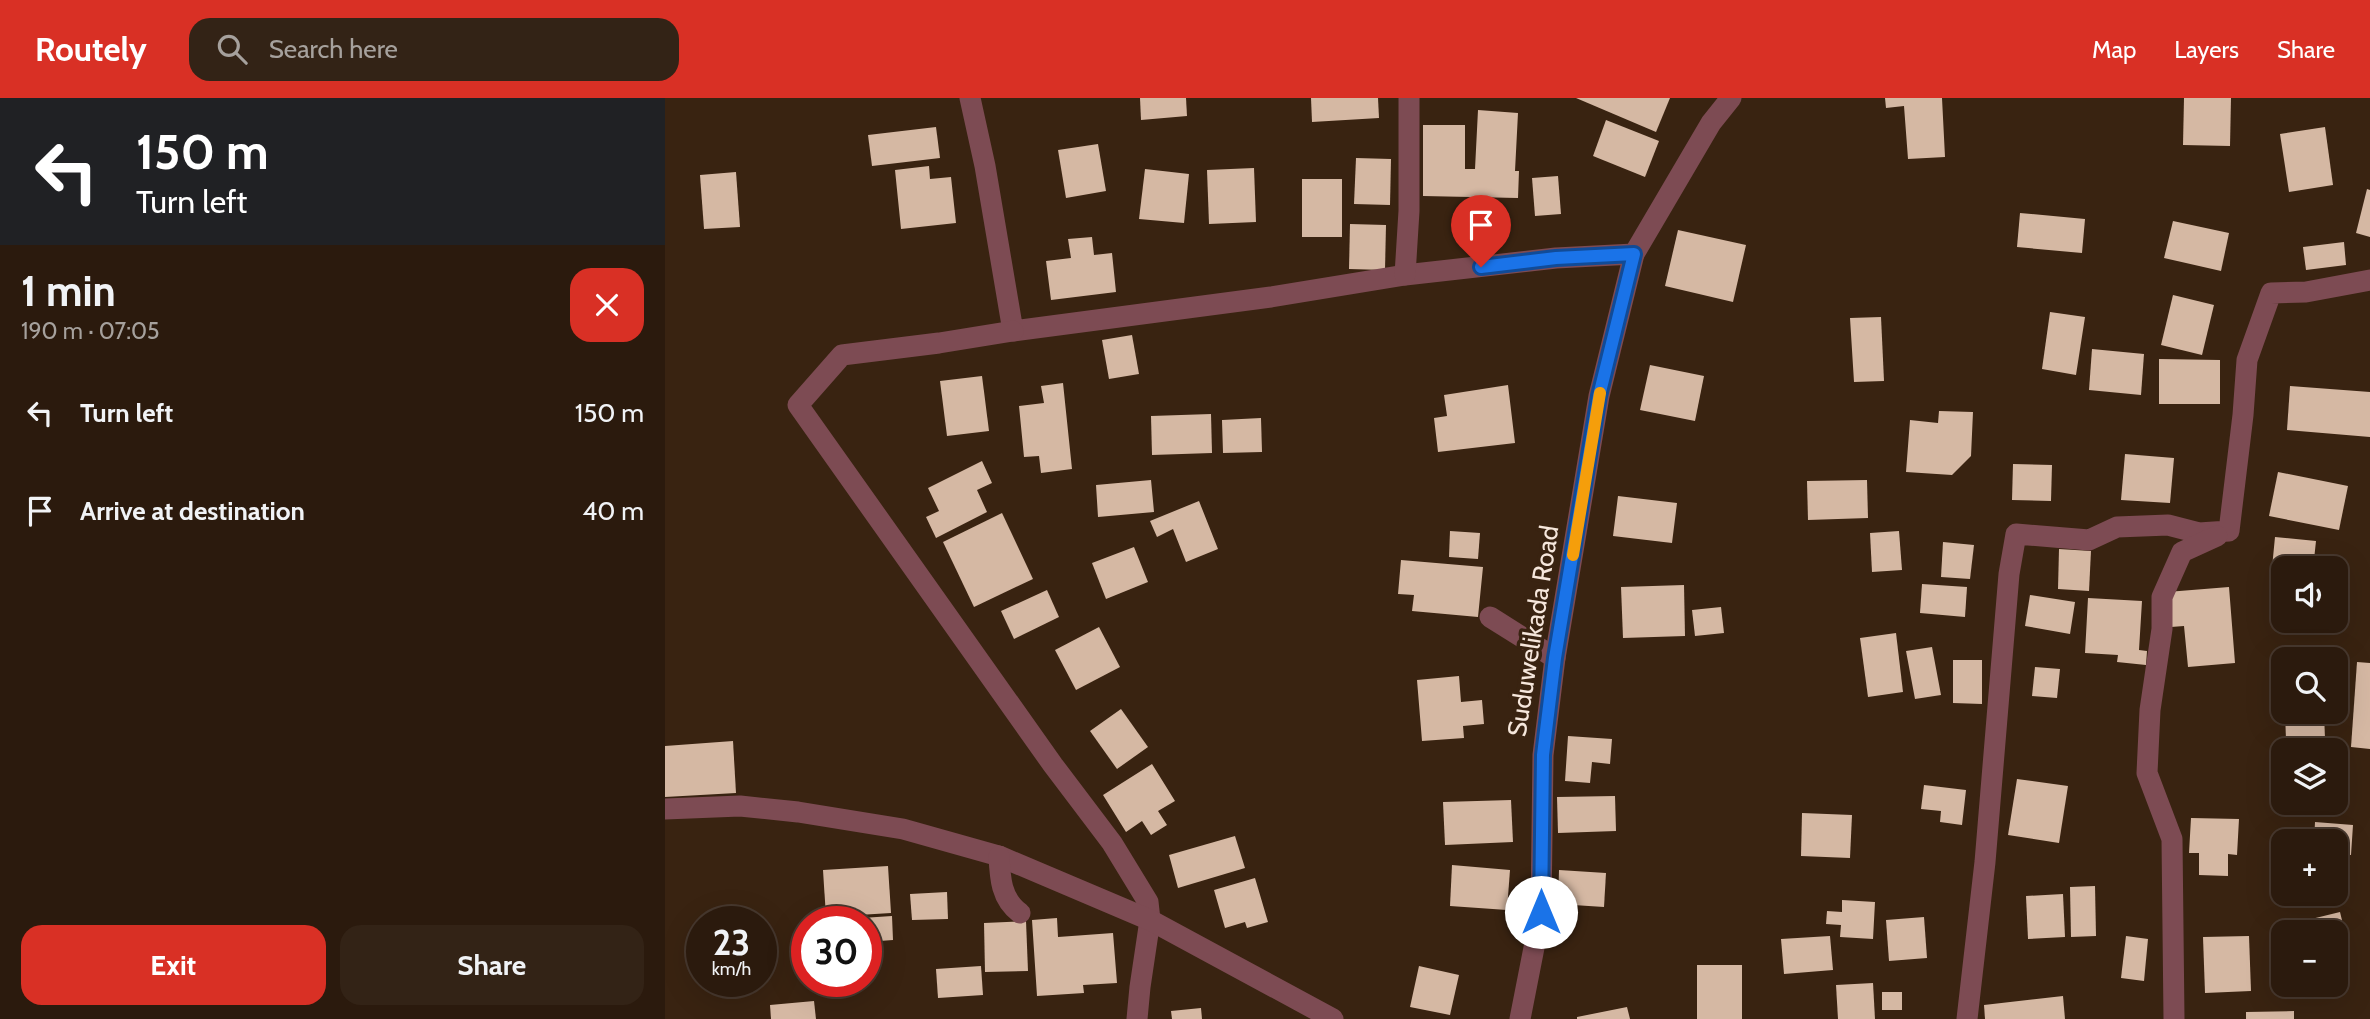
<!DOCTYPE html>
<meta charset="utf-8">
<style>
body{margin:0;font-family:Cabin,sans-serif;background:#332316;color:#f1f3f6;height:100vh;display:flex;flex-direction:column;font-size:26px;white-space:nowrap}
*{box-sizing:border-box;margin:0}
p{font-size:23px;color:#a6a19d}
.icon{flex:none;width:38px;height:38px;fill:none;stroke:currentColor;stroke-width:2;stroke-linecap:round;stroke-linejoin:round}
.map{position:relative;flex:1;overflow:hidden}
.panel{display:flex;flex-direction:column;background:#2b1a0d;width:665px}
.panel>*{flex:none}
.guide{background:#202124;color:#fff;overflow:hidden}
.tools{position:absolute;left:1606px;top:458px;display:grid;gap:14px}
.tools a{display:grid;place-items:center;width:77px;height:77px;border-radius:14px;background:#2b1a0d;box-shadow:0 7px 28px #0002,0 0 0 2px #47382e;font-size:35px}
.speed{position:absolute;left:21px;top:808px;display:flex;gap:14px;font-size:35px;font-weight:700;text-align:center}
.speed>*{display:grid;place-content:center;width:91px;height:91px;border-radius:50%;background:#2b1a0d;box-shadow:0 7px 28px #0002,0 0 0 2px #47382e;line-height:1}
.speed small{font-size:18px;font-weight:400}
.speed .limit{border:10px solid #d22;background:#fff;color:#111}
.pin{position:absolute;display:grid;place-items:center;width:60px;height:60px;color:#fff;margin:-72px -30px;border-radius:50% 50% 50% 0;rotate:-45deg;box-shadow:0 0 7px #0007}
.pin .icon{rotate:45deg}
.me{position:absolute;width:77px;margin:-38px;rotate:0deg;stroke-linejoin:round;filter:drop-shadow(0 0 5px #0008)}
.turn{display:flex;align-items:center;gap:24px;height:147px;padding:0 21px;font-size:32px}
.turn .icon{width:91px;height:91px;stroke-width:2.5}
.turn b{display:block;font-size:49px;line-height:60px}
.round{display:grid;place-items:center;flex:none;width:74px;height:74px;border-radius:21px;background:#332316}
.overview{display:flex;align-items:center;justify-content:space-between;height:119px;padding:0 21px}
h1{font-size:42px;font-weight:700;line-height:52px}
.action{display:flex;gap:14px;margin-top:auto;padding:14px 21px}
.action a{flex:1;height:80px;border-radius:21px;background:#d93025;color:#fff;font-size:28px;font-weight:700;line-height:80px;text-align:center}
.action a+a{background:#332316;color:#f1f3f6}
ul{padding:0;list-style:none}
li{display:flex;align-items:center;gap:21px;height:98px;padding:0 21px}
li div{flex:1}
li b{display:block;font-size:26px}
li em{font-style:normal}
header{display:flex;align-items:center;gap:42px;box-sizing:border-box;height:98px;padding:0 35px;background:#d93025;color:#fff}
header strong{font-size:33px}
nav{display:flex;gap:38px;margin-inline-start:auto;font-size:24px}
.search{width:490px;height:63px;background:#332316;display:flex;align-items:center;gap:18px;box-sizing:border-box;padding:0 24px;border-radius:21px;color:#a6a19d;font-size:26px}
main{display:flex;flex:1;min-height:0}
.map>svg:first-child{display:block}
</style>
<header>
<strong>Routely</strong>
<div class="search"><svg class="icon" aria-label="search" viewBox="0 0 24 24"><circle cx="10" cy="10" r="6"/><path d="M15 15l6 6"/></svg>Search here</div>
<nav><a>Map</a><a>Layers</a><a>Share</a></nav>
</header>
<main>
<section class="panel">
<div class="guide">
<div class="turn"><svg class="icon" aria-label="left" viewBox="0 0 24 24"><path d="M17 20v-9H6M10 6l-5 5 5 5"/></svg><div><b>150 m</b>Turn left</div></div>
</div>
<div class="overview"><div><h1>1 min</h1><p>190 m · 07:05</p></div><a class="round" style="background:#d93025;color:#fff"><svg class="icon" aria-label="close" viewBox="0 0 24 24"><path d="M6 6l12 12M18 6L6 18"/></svg></a></div>
<ul>
<li><svg class="icon" aria-label="left" viewBox="0 0 24 24"><path d="M17 20v-9H6M10 6l-5 5 5 5"/></svg><div><b>Turn left</b></div><em>150 m</em></li>
<li><svg class="icon" aria-label="arrive" viewBox="0 0 24 24"><path d="M6 21V4h12l-3 4 3 4H6"/></svg><div><b>Arrive at destination</b></div><em>40 m</em></li>
</ul>
<div class="action"><a>Exit</a><a>Share</a></div>
</section>
<div class="map">
<svg width="1705" height="921" viewBox="0 0 1705 921">
<rect width="100%" height="100%" fill="#392311"/>
<g fill="#d5b8a3">
<path d="M475,0H521L522,18L476,22Z"/>
<path d="M646,0H713L714,20L647,24Z"/>
<path d="M911,0H1005L991,34Z"/>
<path d="M1220,0H1277L1280,59L1243,61L1239,8L1221,10Z"/>
<path d="M1519,0H1566L1565,48L1518,47Z"/>
<path d="M813,12L853,15L850,73H854L853,100L758,98V27H800V71H810Z"/>
<path d="M941,22L994,43L980,79L928,58Z"/>
<path d="M271,29L275,60L207,68L203,37Z"/>
<path d="M1660,29L1668,87L1624,94L1615,36Z"/>
<path d="M433,46L441,93L401,100L393,52Z"/>
<path d="M691,60L726,61L725,107L689,106Z"/>
<path d="M264,68L265,81L286,79L291,125L236,131L230,72Z"/>
<path d="M589,70L591,124L544,126L542,72Z"/>
<path d="M480,71L524,76L519,125L474,121Z"/>
<path d="M71,74L75,129L39,131L35,77Z"/>
<path d="M893,78L896,116L870,118L867,80Z"/>
<rect x="637" y="81" width="40" height="58"/>
<path d="M1702,91L1705,92V139L1691,135Z"/>
<path d="M1355,115L1420,121L1417,155L1352,149Z"/>
<path d="M1508,123L1564,135L1556,173L1499,160Z"/>
<path d="M685,126L721,127L720,172L684,171Z"/>
<path d="M1013,132L1081,147L1068,204L1000,188Z"/>
<path d="M427,139L429,157L447,155L451,194L386,202L381,163L406,160L403,141Z"/>
<path d="M1679,144L1681,167L1641,172L1638,149Z"/>
<path d="M1508,197L1549,207L1537,257L1496,247Z"/>
<path d="M1385,214L1420,219L1411,277L1377,271Z"/>
<path d="M1216,219L1219,283L1189,284L1185,220Z"/>
<path d="M467,237L474,276L444,281L437,242Z"/>
<path d="M1427,251L1479,256L1476,297L1424,292Z"/>
<path d="M1494,261L1555,262V306H1494Z"/>
<path d="M985,267L1039,278L1030,323L975,312Z"/>
<path d="M317,278L324,333L282,338L275,283Z"/>
<path d="M398,285L407,371L376,375L374,358L359,359L354,308L379,305L376,288Z"/>
<path d="M843,287L850,345L773,354L769,320L782,318L779,297Z"/>
<path d="M1625,288L1705,294V339L1622,332Z"/>
<path d="M1274,313L1308,314L1306,358L1287,377L1241,374L1245,322L1273,325Z"/>
<path d="M546,316L547,355L487,357L486,318Z"/>
<path d="M596,320L597,354L558,355L557,322Z"/>
<path d="M1460,356L1509,360L1505,405L1456,402Z"/>
<path d="M317,363L327,385L312,392L322,414L271,440L261,419L274,413L263,390Z"/>
<path d="M1348,366L1387,367L1386,403L1347,402Z"/>
<path d="M1613,374L1683,388L1674,432L1604,418Z"/>
<path d="M486,382L489,414L433,419L431,387Z"/>
<path d="M1202,382L1203,420L1143,422L1142,383Z"/>
<path d="M953,398L1012,405L1007,445L948,438Z"/>
<path d="M534,403L553,451L521,464L508,431L492,439L485,423Z"/>
<path d="M337,415L368,481L309,509L278,444Z"/>
<path d="M785,433L815,435L813,461L784,459Z"/>
<path d="M1234,433L1237,472L1207,474L1205,435Z"/>
<path d="M1610,439L1651,443L1648,471H1619V481L1606,480Z"/>
<path d="M1278,444L1309,447L1305,481L1276,479Z"/>
<path d="M469,449L483,484L441,501L427,465Z"/>
<path d="M1394,451L1426,453L1424,493L1393,491Z"/>
<path d="M736,462L818,469L813,519L747,513L749,497L733,496Z"/>
<path d="M1257,486L1302,489L1300,519L1255,515Z"/>
<path d="M1019,487L1020,538L958,540L956,489Z"/>
<path d="M1564,489L1570,565L1523,569L1519,528L1506,529L1502,494Z"/>
<path d="M382,492L394,519L349,541L336,513Z"/>
<path d="M1365,497L1410,504L1405,536L1360,528Z"/>
<path d="M1423,500L1477,503L1474,552L1482,553L1481,567L1452,564L1453,557L1420,555Z"/>
<path d="M1056,509L1059,535L1030,538L1027,512Z"/>
<path d="M434,529L455,569L411,592L390,552Z"/>
<path d="M1231,535L1238,594L1203,599L1195,540Z"/>
<path d="M1267,549L1276,597L1250,601L1241,553Z"/>
<path d="M1288,562H1317V606L1288,605Z"/>
<path d="M1692,564L1705,565V651L1686,649Z"/>
<path d="M1370,569L1395,571L1392,600L1367,598Z"/>
<path d="M794,578L796,604L817,602L819,626L798,628L799,640L757,643L752,582Z"/>
<path d="M456,611L483,649L452,671L425,633Z"/>
<path d="M1620,614H1659L1660,641L1621,642Z"/>
<path d="M903,638L947,641L945,666L927,664L925,685L900,683Z"/>
<path d="M68,643L71,695L0,699V648Z"/>
<path d="M1613,649H1656V653H1619V682H1613Z"/>
<path d="M487,666L510,703L493,713L502,727L486,737L477,723L461,734L438,697Z"/>
<path d="M1352,681L1403,688L1394,745L1343,737Z"/>
<path d="M1259,687L1301,692L1297,727L1275,724L1276,713L1256,711Z"/>
<path d="M950,698L951,733L893,735L892,699Z"/>
<path d="M846,702L848,744L780,747L778,704Z"/>
<path d="M1137,715L1187,717L1185,760L1136,758Z"/>
<path d="M1526,720L1574,721L1572,757L1563,756V778L1534,777V755H1524Z"/>
<path d="M1650,724L1688,727L1686,757L1671,756V744H1649Z"/>
<path d="M570,738L580,770L513,790L504,757Z"/>
<rect x="1671" y="766" width="3" height="26"/>
<path d="M787,767L845,772L842,812L785,808Z"/>
<path d="M223,768L226,815L161,819L158,772Z"/>
<path d="M894,772L941,775L939,809L893,806Z"/>
<path d="M590,780L603,824L582,830L580,824L560,830L549,792Z"/>
<path d="M1430,788L1431,838L1406,839L1405,789Z"/>
<path d="M282,794L283,821L247,822L245,796Z"/>
<path d="M1398,796L1400,839L1363,841L1361,798Z"/>
<path d="M1177,802L1210,804L1208,841L1175,839L1176,827L1161,826L1162,813L1177,814Z"/>
<path d="M1675,814L1683,847L1671,850V835H1633L1630,825Z"/>
<path d="M227,818L228,842L201,844V824H167V822Z"/>
<path d="M1259,819L1262,860L1224,863L1221,822Z"/>
<path d="M392,820L393,839L448,835L452,885L418,887L419,895L372,898L367,822Z"/>
<path d="M361,823L363,873L320,874L319,825Z"/>
<path d="M1165,838L1168,872L1119,876L1116,841Z"/>
<path d="M1461,838L1483,841L1479,883L1456,880Z"/>
<path d="M1584,838L1586,893L1540,895L1538,839Z"/>
<rect x="1032" y="867" width="45" height="54"/>
<path d="M316,868L318,897L273,900L271,871Z"/>
<path d="M754,868L794,877L785,917L745,909Z"/>
<path d="M1208,885L1210,921H1173L1171,887Z"/>
<rect x="1217" y="894" width="20" height="18"/>
<path d="M1398,898L1400,921H1320L1319,907Z"/>
<path d="M149,903L151,921H106L105,907Z"/>
<path d="M962,909L965,921H912V919Z"/>
<path d="M536,910L537,921H507L506,913Z"/>
<path d="M1629,913V921H1581V914Z"/>
</g>
<g fill="none" stroke-linecap="round" stroke-linejoin="round">
<g stroke="#7d4b53" stroke-width="21">
<path d="M305,0L320,68L348,233L606,199L740,177L891,160L969,156"/>
<path d="M740,177L744,113V0"/>
<path d="M348,233L274,245L177,257L133,307L388,667L447,745L483,804L485,822L475,889L472,921"/>
<path d="M825,519L890,560"/>
<path d="M0,711L75,708L133,714L238,731L334,758L485,822L668,921"/>
<path d="M334,758C335,780 336,801 355,815"/>
<path d="M855,921L876,814L878,657L890,560L934,298L969,156L1046,25L1066,0"/>
<path d="M1302,921L1320,764L1344,476L1351,436L1424,442L1452,429L1503,427L1534,435L1564,433L1578,317L1582,262L1606,195L1641,194L1705,182"/>
<path d="M1509,921L1507,741L1482,675L1485,612L1497,531V499L1517,454L1552,438"/>
</g>
</g>
<g fill="none" stroke-linecap="round" stroke-linejoin="round">
<defs>
<path id="route" d="M816,169L891,160L969,156L934,298L890,560L878,657L876,814"/>
</defs>
<use href="#route" stroke="#114b97" stroke-width="18"/>
<use href="#route" stroke="#1a73e8" stroke-width="12"/>
<path stroke="#f59e0b" stroke-width="12" d="M908,457L935,295"/>
</g>
<g text-anchor="middle" stroke-width="7" stroke-linejoin="round" paint-order="stroke">
<g font-size="26" fill="#f6e7dc" stroke="#392311">
<text transform="translate(868 533) rotate(-81)" y="9">Suduwelikada Road</text>
</g>
</g>
</svg>
<div class="tools">
<a><svg class="icon" aria-label="sound" viewBox="0 0 24 24"><path d="M4 9h4l5-4v14l-5-4H4zM17 9q2 3 0 6"/></svg></a>
<a><svg class="icon" aria-label="search" viewBox="0 0 24 24"><circle cx="10" cy="10" r="6"/><path d="M15 15l6 6"/></svg></a>
<a><svg class="icon" aria-label="layers" viewBox="0 0 24 24"><path d="M12 4l9 5-9 5-9-5zM3 14l9 5 9-5"/></svg></a>
<a>+</a>
<a>−</a>
</div>
<div class="speed"><div>23<small>km/h</small></div><div class="limit">30</div></div>
<div class="pin" style="left:816px;top:169px;background:#d93025"><svg class="icon" aria-label="arrive" viewBox="0 0 24 24"><path d="M6 21V4h12l-3 4 3 4H6"/></svg></div>
<svg class="me" style="left:876px;top:814px" viewBox="-20 -20 40 40"><circle r="19" fill="#fff"/><path d="M0-13L10 11 0 6-10 11z" fill="#1a73e8"/></svg>
</div>
</main>
